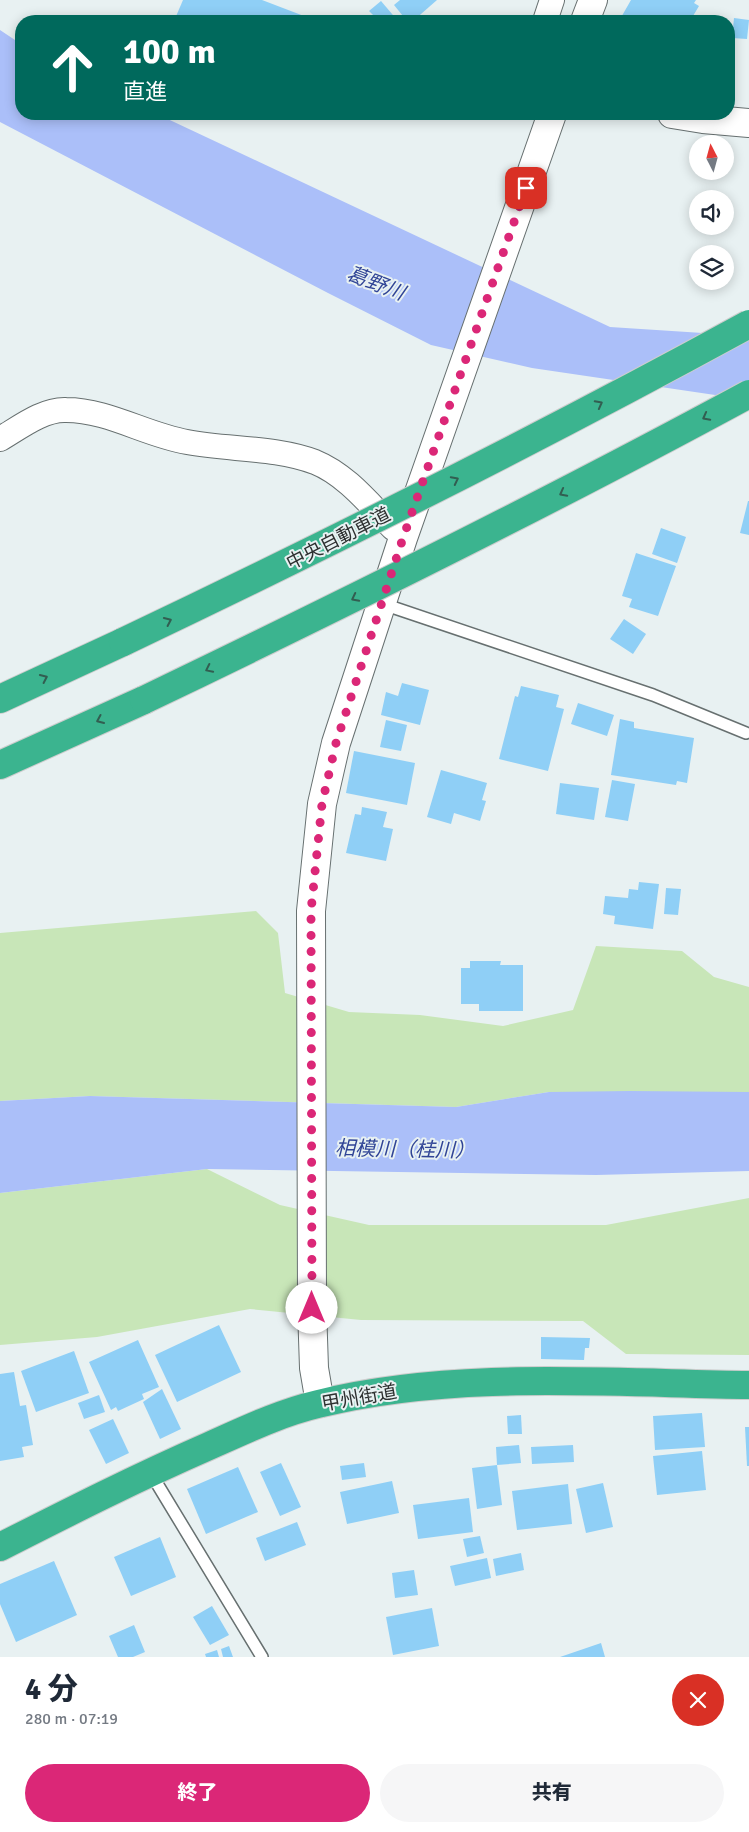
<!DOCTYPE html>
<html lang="ja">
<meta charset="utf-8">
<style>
body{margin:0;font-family:Signika,"Noto Sans JP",sans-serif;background:#f6f6f7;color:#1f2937;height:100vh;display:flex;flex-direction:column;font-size:19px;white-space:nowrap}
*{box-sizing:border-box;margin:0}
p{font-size:16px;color:#747a83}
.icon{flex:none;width:28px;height:28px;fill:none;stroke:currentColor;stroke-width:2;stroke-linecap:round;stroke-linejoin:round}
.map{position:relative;height:1657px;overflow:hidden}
.drawer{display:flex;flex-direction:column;background:#fff;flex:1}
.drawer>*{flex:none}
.top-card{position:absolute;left:15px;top:15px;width:720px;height:105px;border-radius:20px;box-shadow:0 2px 12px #0003;background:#00695c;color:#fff;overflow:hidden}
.needle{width:32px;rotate:354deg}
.fabs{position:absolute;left:689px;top:135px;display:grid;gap:10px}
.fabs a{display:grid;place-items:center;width:45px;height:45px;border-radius:50%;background:#fff;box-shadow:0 2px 12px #0003;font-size:25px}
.pin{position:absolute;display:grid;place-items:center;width:42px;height:42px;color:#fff;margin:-21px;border-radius:10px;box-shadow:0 2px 8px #0006}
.me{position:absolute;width:55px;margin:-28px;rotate:0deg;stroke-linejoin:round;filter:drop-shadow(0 0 4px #0008)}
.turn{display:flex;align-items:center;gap:18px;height:105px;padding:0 25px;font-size:22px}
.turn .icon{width:65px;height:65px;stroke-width:2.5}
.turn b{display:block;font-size:35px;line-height:42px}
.round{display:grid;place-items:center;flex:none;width:52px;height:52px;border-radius:26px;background:#f6f6f7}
.summary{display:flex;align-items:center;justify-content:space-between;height:85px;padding:0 25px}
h1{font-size:30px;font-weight:800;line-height:38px}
.button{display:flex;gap:10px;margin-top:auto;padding:10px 25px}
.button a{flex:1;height:58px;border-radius:30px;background:#db2777;color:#fff;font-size:20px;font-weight:800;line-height:58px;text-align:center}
.button a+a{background:#f6f6f7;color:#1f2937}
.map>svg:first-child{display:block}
</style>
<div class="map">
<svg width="749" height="1657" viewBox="0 0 749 1657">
<rect width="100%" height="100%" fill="#e8f1f2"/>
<g fill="#c8e6b8">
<path d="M256,911L278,933L285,993L349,1012L420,1015L503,1026L573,1010L596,946L682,951L714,977L749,987V1092H549L456,1107L90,1096L0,1101V933Z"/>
<path d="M207,1169L280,1205L369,1225H606L749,1198V1355L626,1354L583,1321L361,1320L250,1309L97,1337L0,1345V1193Z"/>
</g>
<g fill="#abbff9">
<path d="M0,30L21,44V114H157L610,327L749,336V400L532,368L431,345L328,293L0,122Z"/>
<path d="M630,1091L749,1092V1171L596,1175L207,1169L0,1193V1101L90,1096L456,1107L549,1092Z"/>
</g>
<g fill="#8fcff6">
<path d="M183,0H262L317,21H174Z"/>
<path d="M400,0H437L413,21H407L394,5Z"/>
<path d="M631,0H696L694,3L699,6L690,21H619Z"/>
<path d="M381,1L398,21H379L369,11Z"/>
<path d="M734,18L749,20L747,39L732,38Z"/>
<path d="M748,501H749V535L740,533Z"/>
<path d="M661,528L686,537L677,563L652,554Z"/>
<path d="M636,553L676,566L658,616L629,607L632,599L622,596Z"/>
<path d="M624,619L646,634L633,654L610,639Z"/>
<path d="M402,683L429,690L420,725L381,715L386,692L398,696Z"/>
<path d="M521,686L559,695L556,707L564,709L548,771L499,759L515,696L518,697Z"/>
<path d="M578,703L614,715L607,736L571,724Z"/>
<path d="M620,719L634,722V728L694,738L687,783L677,781L676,785L611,775Z"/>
<path d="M386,720L407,725L401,751L380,747Z"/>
<path d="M354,751L415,763L407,805L346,793Z"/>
<path d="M441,770L487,783L482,800L486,801L480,821L454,813L451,824L427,817Z"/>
<path d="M612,780L635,784L628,821L605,817Z"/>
<path d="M560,783L599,788L594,820L556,814Z"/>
<path d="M362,807L387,812L383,827L393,829L386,861L346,853L355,814L361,815Z"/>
<path d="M639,882L659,884L653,929L614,924L615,916L603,914L605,896L628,898L629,889L638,890Z"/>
<path d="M666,888L681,889L678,915L664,914Z"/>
<path d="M470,961H501L500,965H523V1011H479V1004H461V968H470Z"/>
<path d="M219,1325L241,1372L177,1402L155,1355Z"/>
<path d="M541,1337L590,1338L589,1348H585L584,1360L541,1359Z"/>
<path d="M138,1340L159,1387L142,1394L144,1399L118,1411L116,1407L111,1410L89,1362Z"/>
<path d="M74,1351L89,1393L36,1412L21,1371Z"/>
<path d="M14,1372L20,1406L26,1405L33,1445L22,1447L24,1457L0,1461V1374Z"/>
<path d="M162,1389L181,1429L160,1439L143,1402Z"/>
<path d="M99,1395L105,1412L84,1419L78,1403Z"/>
<path d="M702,1413L705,1447L655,1450L653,1416Z"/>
<path d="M521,1415L522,1434H508L507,1416Z"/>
<path d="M113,1419L129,1453L106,1464L89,1430Z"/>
<path d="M745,1427H749V1466H747Z"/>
<path d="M519,1445L521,1463L497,1465L496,1447Z"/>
<path d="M573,1445L574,1462L532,1464L531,1447Z"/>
<path d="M702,1451L706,1490L657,1495L653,1456Z"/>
<path d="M281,1463L301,1507L280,1516L260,1472Z"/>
<path d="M364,1463L366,1477L342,1480L340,1466Z"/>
<path d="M497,1465L502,1505L477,1509L472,1468Z"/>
<path d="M238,1467L258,1512L206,1534L187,1489Z"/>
<path d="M392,1481L399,1513L347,1524L340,1492Z"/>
<path d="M603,1483L613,1527L586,1533L576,1489Z"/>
<path d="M568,1484L572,1524L517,1530L512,1491Z"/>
<path d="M469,1498L473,1532L418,1539L413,1505Z"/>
<path d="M297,1522L306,1545L265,1561L256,1538Z"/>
<path d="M480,1536L484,1553L467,1557L463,1539Z"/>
<path d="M160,1537L176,1577L131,1596L114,1557Z"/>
<path d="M521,1553L524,1570L496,1576L493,1559Z"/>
<path d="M487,1558L491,1578L455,1586L450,1566Z"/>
<path d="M54,1561L77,1615L16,1642L0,1604V1584Z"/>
<path d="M414,1570L418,1595L395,1598L392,1573Z"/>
<path d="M212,1606L229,1635L210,1645L193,1617Z"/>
<path d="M432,1608L439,1646L393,1655L386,1617Z"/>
<path d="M134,1625L145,1652L133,1657H118L109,1636Z"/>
<path d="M601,1643L605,1657H560Z"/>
<path d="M229,1646L233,1657H223L221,1649Z"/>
<path d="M217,1650L219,1657H206L205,1654Z"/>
</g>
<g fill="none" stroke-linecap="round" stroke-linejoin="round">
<defs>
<g id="lane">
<path d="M383,604L653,695L746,733"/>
<path d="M150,1472L262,1657"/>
</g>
<g id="street">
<path d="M545,21L552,0"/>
<path d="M0,439C19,428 43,409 66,410C108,410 146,435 187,442C229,450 275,447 315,462C347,475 370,505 393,528"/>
</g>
<g id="secondary">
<path d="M585,21L593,0"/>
<path d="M672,114L703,119L749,123"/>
<path d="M320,1403L314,1368L312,1308L311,911L322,804L336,743L403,538L552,114"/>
</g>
<g id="highway">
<path d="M0,699L123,642"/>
<path d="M0,765L144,700"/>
<path d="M0,1547C69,1512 138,1477 209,1446C245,1430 280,1413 318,1404C453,1370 611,1383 749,1385"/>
</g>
</defs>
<use href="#lane" stroke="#677070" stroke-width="14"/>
<use href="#street" stroke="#677070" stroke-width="26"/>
<use href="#secondary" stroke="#677070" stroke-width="30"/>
<use href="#highway" stroke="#cdcdcd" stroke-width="30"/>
<use href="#lane" stroke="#fff" stroke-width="11"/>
<use href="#street" stroke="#fff" stroke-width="24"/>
<use href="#secondary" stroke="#fff" stroke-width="28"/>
<use href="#highway" stroke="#3bb48f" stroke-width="28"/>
<defs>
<g id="highway-bridge">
<path d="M123,642C335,541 544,436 749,324"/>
<path d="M144,700C348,602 550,502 749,394"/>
</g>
</defs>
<use href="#highway-bridge" stroke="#cdcdcd" stroke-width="30" stroke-linecap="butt"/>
<use href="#highway-bridge" stroke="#3bb48f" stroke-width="28"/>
</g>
<defs><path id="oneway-chevron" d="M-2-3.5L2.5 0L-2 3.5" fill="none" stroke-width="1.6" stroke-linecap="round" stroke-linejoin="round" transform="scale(1.25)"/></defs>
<g stroke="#325e51">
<use href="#oneway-chevron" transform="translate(599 404) rotate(-28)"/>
<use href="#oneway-chevron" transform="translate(706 417) rotate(152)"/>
<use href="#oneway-chevron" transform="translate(455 480) rotate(-27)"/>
<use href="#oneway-chevron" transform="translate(563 493) rotate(152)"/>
<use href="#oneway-chevron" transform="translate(355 598) rotate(153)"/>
<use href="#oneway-chevron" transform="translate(168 621) rotate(-25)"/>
<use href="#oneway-chevron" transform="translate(209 669) rotate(154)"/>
<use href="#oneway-chevron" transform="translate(44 678) rotate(-25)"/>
<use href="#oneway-chevron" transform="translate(100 720) rotate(156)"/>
</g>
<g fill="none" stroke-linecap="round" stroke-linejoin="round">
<path stroke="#db2777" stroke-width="9" stroke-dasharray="0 16.2" d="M312,1308L311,911L322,804L336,743L403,538L526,188"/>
</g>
<g text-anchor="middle" stroke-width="4" stroke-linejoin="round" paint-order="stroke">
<g font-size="19" fill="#2d3030" stroke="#e8f1f2">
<text transform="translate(338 538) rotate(-27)" y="7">中央自動車道</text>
<text transform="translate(359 1397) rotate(-10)" y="7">甲州街道</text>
</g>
<g font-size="20" font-style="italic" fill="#304496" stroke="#e8f1f2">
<text transform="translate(376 283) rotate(21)" y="7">葛野川</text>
<text transform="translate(405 1149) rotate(1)" y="7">相模川（桂川）</text>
</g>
</g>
</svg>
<div class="fabs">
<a><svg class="needle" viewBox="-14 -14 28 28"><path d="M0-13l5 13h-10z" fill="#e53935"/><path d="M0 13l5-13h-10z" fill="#747a83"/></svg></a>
<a><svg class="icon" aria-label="sound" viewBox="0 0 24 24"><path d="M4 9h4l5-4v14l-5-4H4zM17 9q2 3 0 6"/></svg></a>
<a><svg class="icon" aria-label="layers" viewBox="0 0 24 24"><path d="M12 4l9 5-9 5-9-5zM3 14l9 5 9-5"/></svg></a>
</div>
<div class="pin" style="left:526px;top:188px;background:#d93025"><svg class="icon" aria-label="arrive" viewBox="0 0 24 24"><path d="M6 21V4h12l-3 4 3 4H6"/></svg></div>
<svg class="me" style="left:312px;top:1308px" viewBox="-20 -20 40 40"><circle r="19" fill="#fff"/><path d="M0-13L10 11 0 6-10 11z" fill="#db2777"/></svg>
<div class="top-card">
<div class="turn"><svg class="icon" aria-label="ahead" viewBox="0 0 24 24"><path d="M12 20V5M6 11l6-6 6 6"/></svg><div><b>100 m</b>直進</div></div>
</div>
</div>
<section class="drawer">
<div class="summary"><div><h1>4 分</h1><p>280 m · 07:19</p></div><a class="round" style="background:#d93025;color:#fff"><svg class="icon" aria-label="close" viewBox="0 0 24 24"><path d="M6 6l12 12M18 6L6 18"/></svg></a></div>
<div class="button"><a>終了</a><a>共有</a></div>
</section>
